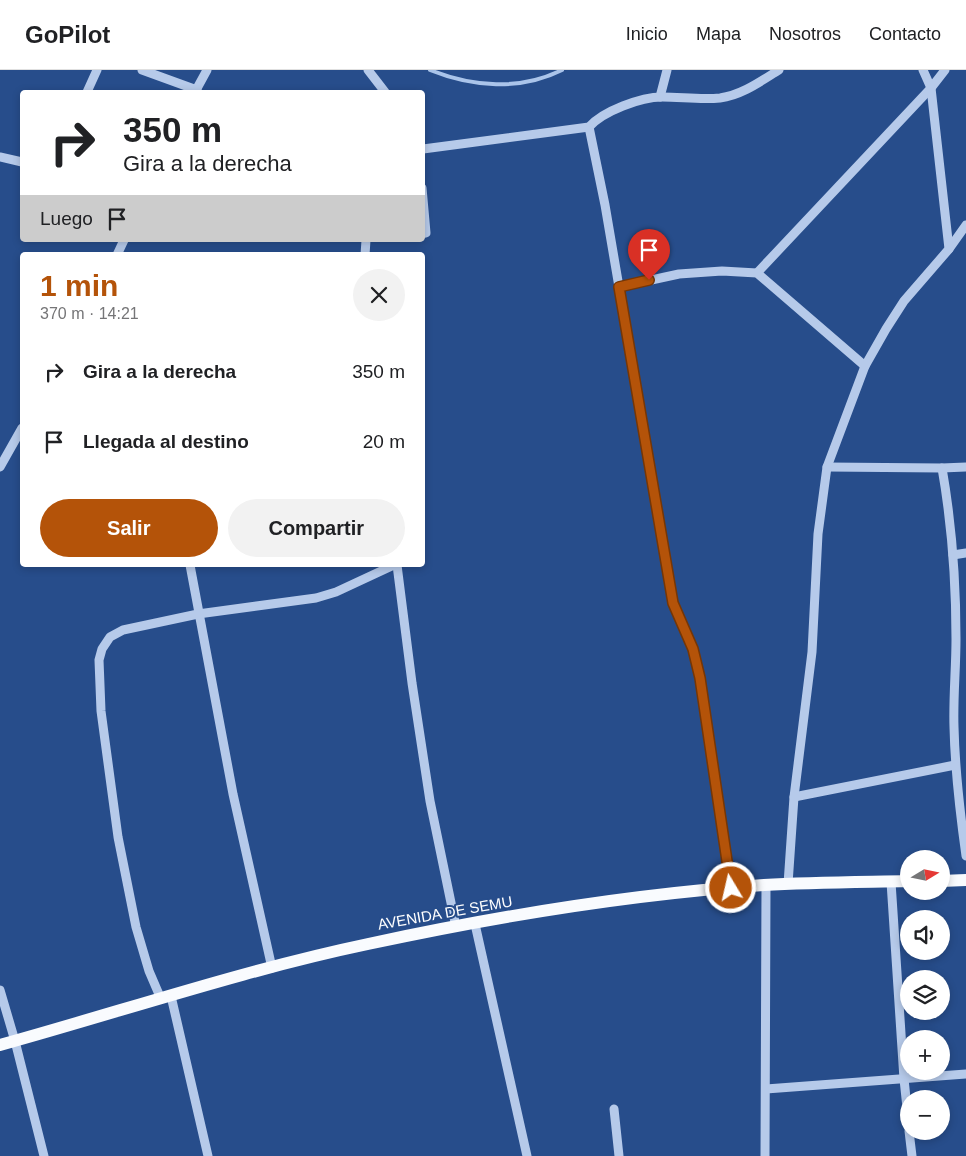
<!DOCTYPE html>
<html lang="es">
<meta charset="utf-8">
<style>
body{margin:0;font-family:Arial,sans-serif;background:#f2f2f2;color:#202124;height:100vh;display:flex;flex-direction:column;font-size:19px;white-space:nowrap}
*{box-sizing:border-box;margin:0}
p{font-size:16px;color:#757577}
.icon{flex:none;width:28px;height:28px;fill:none;stroke:currentColor;stroke-width:2;stroke-linecap:round;stroke-linejoin:round}
.map{position:relative;flex:1;overflow:hidden}
.panel{position:absolute;left:20px;top:182px;width:405px;height:315px;display:flex;flex-direction:column;background:#fff;border-radius:5px;box-shadow:0 2px 8px #0003}
.panel>*{flex:none}
.banner{position:absolute;left:20px;top:20px;width:405px;height:152px;border-radius:5px;box-shadow:0 2px 8px #0003;background:#fff;color:#202124;overflow:hidden}
.needle{width:32px;rotate:80deg}
.tools{position:absolute;left:900px;top:780px;display:grid;gap:10px}
.tools a{display:grid;place-items:center;width:50px;height:50px;border-radius:50%;background:#fff;box-shadow:0 2px 8px #0003;font-size:25px}
.pin{position:absolute;display:grid;place-items:center;width:42px;height:42px;color:#fff;margin:-51px -21px;border-radius:50% 50% 50% 0;rotate:-45deg;box-shadow:0 0 5px #0007}
.pin .icon{rotate:45deg}
.me{position:absolute;width:55px;margin:-28px;rotate:351deg;stroke-linejoin:round;filter:drop-shadow(0 0 4px #0008)}
.turn{display:flex;align-items:center;gap:18px;height:105px;padding:0 20px;font-size:22px}
.turn .icon{width:65px;height:65px;stroke-width:2.5}
.turn b{display:block;font-size:35px;line-height:42px}
.then{display:flex;align-items:center;height:48px;padding:0 20px;background:#0003;gap:10px;font-size:19px}
.round{display:grid;place-items:center;flex:none;width:52px;height:52px;border-radius:26px;background:#f2f2f2}
.overview{display:flex;align-items:center;justify-content:space-between;height:85px;padding:0 20px}
h1{font-size:30px;font-weight:700;line-height:38px;color:#b45309}
.primary-button{display:flex;gap:10px;margin-top:auto;padding:10px 20px}
.primary-button a{flex:1;height:58px;border-radius:30px;background:#b45309;color:#fff;font-size:20px;font-weight:700;line-height:58px;text-align:center}
.primary-button a+a{background:#f2f2f2;color:#202124}
ul{padding:0;list-style:none}
li{display:flex;align-items:center;gap:15px;height:70px;padding:0 20px}
li div{flex:1}
li b{display:block;font-size:19px}
li em{font-style:normal}
header{display:flex;align-items:center;gap:30px;box-sizing:border-box;height:70px;padding:0 25px;background:#fff;border-bottom:1px solid #e0e0e0}
header strong{font-size:24px}
nav{display:flex;gap:28px;margin-inline-start:auto;font-size:18px}
.map>svg:first-child{display:block}
</style>
<header>
<strong>GoPilot</strong>
<nav><a>Inicio</a><a>Mapa</a><a>Nosotros</a><a>Contacto</a></nav>
</header>
<div class="map">
<svg width="966" height="1086" viewBox="0 0 966 1086">
<rect width="100%" height="100%" fill="#274d8b"/>
<g fill="none" stroke-linecap="round" stroke-linejoin="round">
<path stroke="#aac4ea" stroke-width="4" d="M430,0C472,17 520,21 562,0"/>
<g stroke="#b6caea" stroke-width="9">
<path d="M142,0L197,20"/>
<path d="M368,0L385,22"/>
<path d="M87,22L97,0"/>
<path d="M195,22L207,0"/>
<path d="M660,27L667,0"/>
<path d="M589,57L605,135L673,533L693,579L700,608L731,818"/>
<path d="M423,79L589,57C603,41 641,27 662,27C681,27 701,30 720,28C742,25 761,11 779,0"/>
<path d="M0,87L22,92"/>
<path d="M422,118L426,163L422,164"/>
<path d="M949,179L966,155"/>
<path d="M117,185L124,170"/>
<path d="M365,185L366,170"/>
<path d="M757,203L931,18L945,0"/>
<path d="M619,217L679,204L722,201L757,203L865,296"/>
<path d="M0,397L22,358"/>
<path d="M827,397L942,398L966,397"/>
<path d="M942,398C952,455 956,512 956,569C956,599 953,628 954,657C955,701 960,743 966,786"/>
<path d="M953,485L966,483"/>
<path d="M190,495L233,724L272,898"/>
<path d="M397,495L412,613L430,731L456,857"/>
<path d="M794,727L955,695"/>
<path d="M891,812L904,1009L909,1057"/>
<path d="M788,814L794,727L812,582L818,464L827,397L865,296L886,259L904,231L949,179L931,18L923,0"/>
<path d="M475,854L527,1086"/>
<path d="M0,920L15,971L44,1086"/>
<path d="M171,926L208,1086"/>
<path d="M161,929L149,901L136,857L118,767L101,641L99,590L102,579L110,567L123,560L198,544L316,528L336,522L394,495"/>
<path d="M766,1019L966,1004"/>
<path d="M614,1039L619,1086"/>
<path d="M909,1061L912,1086"/>
<path d="M765,1086L766,815"/>
</g>
<g stroke="#f9fbfe" stroke-width="12">
<path d="M941,811L966,810"/>
<path d="M0,975C123,941 244,900 368,874C498,846 632,824 764,815C812,812 861,812 909,811"/>
</g>
</g>
<g fill="none" stroke-linecap="round" stroke-linejoin="round">
<defs>
<path id="route" d="M649,210L619,217L673,533L693,579L700,608L731,818"/>
</defs>
<use href="#route" stroke="#753606" stroke-width="12"/>
<use href="#route" stroke="#b45309" stroke-width="9"/>
</g>
<g text-anchor="middle" stroke-width="4" stroke-linejoin="round" paint-order="stroke">
<g font-size="15" fill="#fff" stroke="#274d8b">
<text transform="translate(445 843) rotate(-10)" y="5">AVENIDA DE SEMU</text>
</g>
</g>
</svg>
<div class="tools">
<a><svg class="needle" viewBox="-14 -14 28 28"><path d="M0-13l5 13h-10z" fill="#e53935"/><path d="M0 13l5-13h-10z" fill="#757577"/></svg></a>
<a><svg class="icon" aria-label="sound" viewBox="0 0 24 24"><path d="M4 9h4l5-4v14l-5-4H4zM17 9q2 3 0 6"/></svg></a>
<a><svg class="icon" aria-label="layers" viewBox="0 0 24 24"><path d="M12 4l9 5-9 5-9-5zM3 14l9 5 9-5"/></svg></a>
<a>+</a>
<a>−</a>
</div>
<div class="pin" style="left:649px;top:210px;background:#d93025"><svg class="icon" aria-label="arrive" viewBox="0 0 24 24"><path d="M6 21V4h12l-3 4 3 4H6"/></svg></div>
<svg class="me" style="left:731px;top:818px" viewBox="-20 -20 40 40"><circle r="17" fill="#b45309" stroke="#fff" stroke-width="3"/><path d="M0-11L8 9 0 5-8 9z" fill="#fff"/></svg>
<div class="banner">
<div class="turn"><svg class="icon" aria-label="right" viewBox="0 0 24 24"><path d="M7 20v-9h11M14 6l5 5-5 5"/></svg><div><b>350 m</b>Gira a la derecha</div></div>
<div class="then">Luego<svg class="icon" aria-label="arrive" viewBox="0 0 24 24"><path d="M6 21V4h12l-3 4 3 4H6"/></svg></div>
</div>
<section class="panel">
<div class="overview"><div><h1>1 min</h1><p>370 m · 14:21</p></div><a class="round"><svg class="icon" aria-label="close" viewBox="0 0 24 24"><path d="M6 6l12 12M18 6L6 18"/></svg></a></div>
<ul>
<li><svg class="icon" aria-label="right" viewBox="0 0 24 24"><path d="M7 20v-9h11M14 6l5 5-5 5"/></svg><div><b>Gira a la derecha</b></div><em>350 m</em></li>
<li><svg class="icon" aria-label="arrive" viewBox="0 0 24 24"><path d="M6 21V4h12l-3 4 3 4H6"/></svg><div><b>Llegada al destino</b></div><em>20 m</em></li>
</ul>
<div class="primary-button"><a>Salir</a><a>Compartir</a></div>
</section>
</div>
